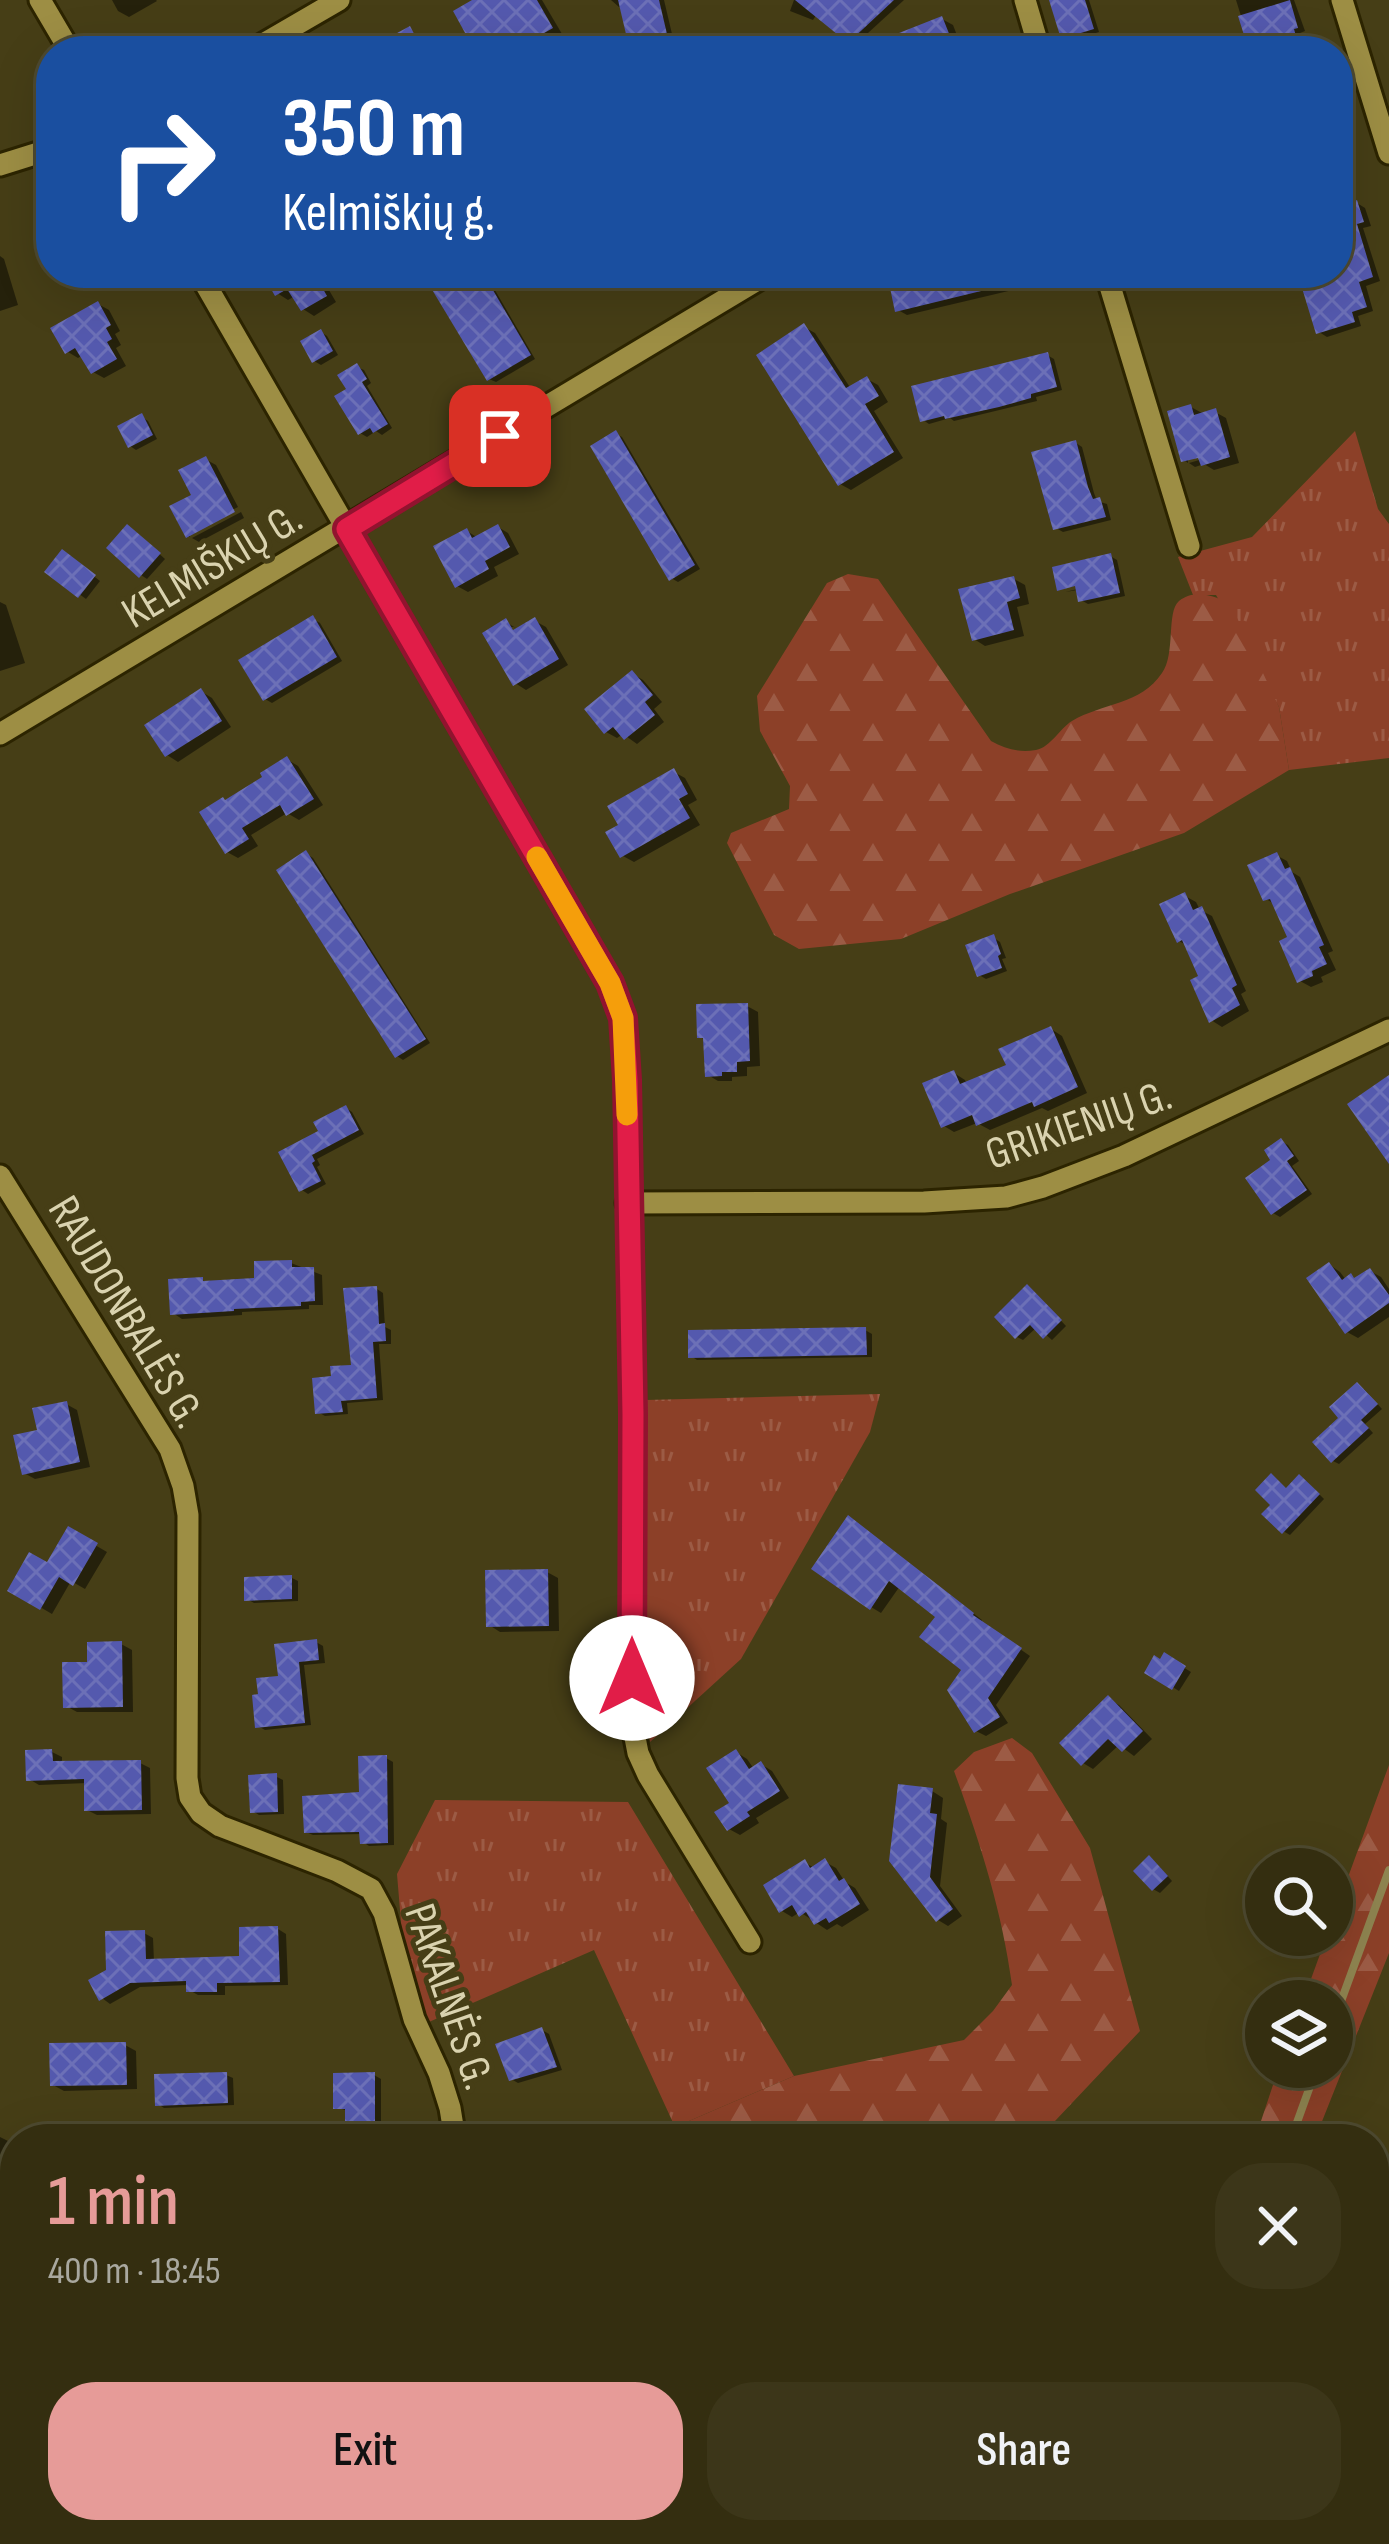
<!DOCTYPE html>
<meta charset="utf-8">
<style>
body{margin:0;font-family:"Sofia Sans Condensed",sans-serif;background:#3c3619;color:#f1f3f6;height:100vh;display:flex;flex-direction:column;font-size:45px;white-space:nowrap}
*{box-sizing:border-box;margin:0}
p{font-size:39px;color:#a9a89f}
.icon{flex:none;width:66px;height:66px;fill:none;stroke:currentColor;stroke-width:2;stroke-linecap:round;stroke-linejoin:round}
.map{position:relative;flex:1;overflow:hidden}
.sheet{position:absolute;left:0px;top:2124px;width:1389px;height:420px;display:flex;flex-direction:column;background:#342e10;border-radius:48px 48px 0 0;box-shadow:0 12px 48px #0002,0 0 0 3px #4e4a30}
.sheet>*{flex:none}
.top-card{position:absolute;left:36px;top:36px;width:1317px;height:252px;border-radius:48px;box-shadow:0 12px 48px #0002,0 0 0 3px #4e4a30;background:#1a4fa0;color:#fff;overflow:hidden}
.buttons{position:absolute;left:1245px;top:1848px;display:grid;gap:24px}
.buttons a{display:grid;place-items:center;width:108px;height:108px;border-radius:50%;background:#342e10;box-shadow:0 12px 48px #0002,0 0 0 3px #4e4a30;font-size:60px}
.pin{position:absolute;display:grid;place-items:center;width:102px;height:102px;color:#fff;margin:-51px;border-radius:24px;box-shadow:0 6px 18px #0006}
.me{position:absolute;width:132px;margin:-66px;rotate:0deg;stroke-linejoin:round;filter:drop-shadow(0 0 9px #0008)}
.turn{display:flex;align-items:center;gap:42px;height:252px;padding:0 48px;font-size:54px}
.turn .icon{width:156px;height:156px;stroke-width:2.5}
.turn b{display:block;font-size:84px;line-height:102px}
.round{display:grid;place-items:center;flex:none;width:126px;height:126px;border-radius:48px;background:#3c3619}
.overview{display:flex;align-items:center;justify-content:space-between;height:204px;padding:0 48px}
h1{font-size:72px;font-weight:600;line-height:90px;color:#e69b98}
.cta{display:flex;gap:24px;margin-top:auto;padding:24px 48px}
.cta a{flex:1;height:138px;border-radius:48px;background:#e69b98;color:#111;font-size:48px;font-weight:600;line-height:138px;text-align:center}
.cta a+a{background:#3c3619;color:#f1f3f6}
.map>svg:first-child{display:block}
</style>
<div class="map">
<svg width="1389" height="2544" viewBox="0 0 1389 2544">
<defs>
<pattern id="grass-tufts" width="24" height="20" patternUnits="userSpaceOnUse" patternTransform="scale(3)"><rect width="24" height="20" fill="#8c4028"/><path d="M3 7l-1-3M5 7V3M7 7l1-3M15 17l-1-3M17 17v-4M19 17l1-3" fill="none" stroke="#9c5b45"/></pattern>
<pattern id="forest-firs" width="22" height="20" patternUnits="userSpaceOnUse" patternTransform="scale(3)"><rect width="22" height="20" fill="#8c4028"/><path d="M5 1l3.5 6h-7zM16 11l3.5 6h-7z" fill="#9c5b45"/></pattern>
<pattern id="building-cross-hatch" width="8" height="8" patternUnits="userSpaceOnUse" patternTransform="scale(3)"><rect width="8" height="8" fill="#5459ae"/><path d="M0 0l8 8M0 8l8-8" fill="none" stroke="#6c70b7"/></pattern>
</defs>
<rect width="100%" height="100%" fill="#463e16"/>
<g fill="url(#grass-tufts)">
<path d="M1355,431L1378,509L1389,524V758L1289,770L1279,707L1216,595H1193L1178,557L1252,537Z"/>
<path d="M880,1394L870,1432L741,1659L650,1742L642,1672L646,1400Z"/>
<path d="M435,1800L628,1802L794,2076L675,2127L594,1950L422,2025L402,1934L397,1874Z"/>
</g>
<g fill="url(#forest-firs)">
<path d="M848,574L878,579L991,741C1006,749 1019,753 1036,750C1051,747 1059,729 1072,721C1102,703 1141,705 1162,673C1176,654 1166,612 1179,601C1195,588 1217,596 1231,605L1279,707L1289,770L1184,833L1010,894L901,939L799,949L774,935L727,843L731,833L789,809L790,786L760,731L757,696L827,583Z"/>
<path d="M1012,1738L1032,1753L1090,1848L1140,2031L1038,2139H674L675,2127L794,2076L964,2040L993,2011L1012,1985C1002,1911 980,1842 954,1771L974,1752Z"/>
<path d="M1389,1765V1953L1315,2139H1244L1260,2124L1279,2067H1332V2001H1303L1327,1935H1332V1921Z"/>
<path d="M671,2529H826L815,2544H641Z"/>
</g>
<g fill="#0007" fill-rule="evenodd">
<path d="M112,0H156L157,1L129,17L118,11Z"/>
<path d="M479,0H542L562,34L532,51H479Z"/>
<path d="M611,0H664L676,51H633L623,6L619,7Z"/>
<path d="M794,0H826L813,20L790,11Z"/>
<path d="M853,0H904L856,44L850,40Z"/>
<path d="M1052,0H1089L1099,32L1070,41L1063,37Z"/>
<path d="M1236,0H1294L1305,31L1300,33L1306,51H1252Z"/>
<path d="M942,19L953,25L963,51H863Z"/>
<path d="M1357,203L1365,208L1371,226L1363,228L1380,281L1366,286L1373,311L1358,316L1361,326L1327,337L1319,332L1339,277L1338,209Z"/>
<path d="M0,256L4,259L18,305L0,311Z"/>
<path d="M265,273H335L323,280L336,302L314,316L303,309L295,296L288,300L277,293Z"/>
<path d="M421,273H485L535,359L496,382L489,379L435,288L428,284Z"/>
<path d="M922,273H1031L1034,285L907,315L898,310Z"/>
<path d="M98,304L109,310L120,331L115,334L121,345L116,348L126,366L104,378L93,372L83,355L78,358L68,352Z"/>
<path d="M804,327L815,333L851,389L867,379L878,385L888,402L874,411L903,458L851,490L840,484Z"/>
<path d="M321,332L327,336L338,355L321,365L314,361Z"/>
<path d="M1047,355L1054,359L1062,390L1036,397L1037,401L954,421L950,418L929,424L923,420Z"/>
<path d="M357,367L364,370L371,383L367,386L392,428L382,435L376,431L367,437L360,433L350,390Z"/>
<path d="M1191,407L1202,413L1215,412L1226,418L1239,463L1214,470L1204,464L1195,467L1189,463L1213,456L1188,457V463L1184,460Z"/>
<path d="M142,417L148,421L157,439L136,450L130,446Z"/>
<path d="M616,434L622,437L700,569L678,582L671,578Z"/>
<path d="M1076,443L1082,447L1094,493L1097,501L1107,504L1111,520L1063,532L1056,528Z"/>
<path d="M205,459L216,465L238,507L190,532V537L188,536L195,496Z"/>
<path d="M241,512L244,518L199,542L192,538Z"/>
<path d="M498,527L508,533L519,554L494,567L498,576L468,592L457,586L467,531L478,538Z"/>
<path d="M134,531L165,559L147,579L141,575Z"/>
<path d="M1110,556L1117,560L1125,596L1088,604L1081,600L1078,590L1065,592L1090,586Z"/>
<path d="M69,557L100,581L86,599L49,572Z"/>
<path d="M1014,579L1025,585L1029,604L1017,607L1024,636L985,646L974,639Z"/>
<path d="M0,602L6,605L25,663L0,671Z"/>
<path d="M313,619L320,623L342,661L272,703L265,699Z"/>
<path d="M535,621L546,627L568,665L526,690L515,683L486,634L506,622L519,630ZM507,627H515L522,642L520,644Z"/>
<path d="M633,674L643,680L662,702L654,709L664,722L637,744L623,734L617,738L606,732Z"/>
<path d="M202,692L212,698L231,727L178,762L167,755Z"/>
<path d="M288,760L298,766L323,805L299,820L287,813L251,835L258,846L238,858L227,852L228,803Z"/>
<path d="M674,772L685,778L697,800L688,805L700,825L634,862L623,856Z"/>
<path d="M307,854L313,858L430,1043L403,1060L397,1056Z"/>
<path d="M1276,855L1287,861L1292,872L1300,877L1333,951L1328,953L1336,970L1321,977L1323,982L1311,987L1300,981L1291,939L1276,905L1266,899Z"/>
<path d="M1185,896L1196,902L1200,910L1212,916L1246,991L1241,994L1249,1011L1222,1027L1211,1020L1202,978L1188,946L1179,941Z"/>
<path d="M994,938L1000,942L1006,958L1002,959L1007,971L986,979L979,975Z"/>
<path d="M747,1006L758,1012L760,1066L747,1067V1076L732,1077V1081H718L708,1075L706,1040L700,1037Z"/>
<path d="M1051,1029L1062,1036L1087,1093L1048,1111L1042,1108L990,1130L977,1123L954,1132L944,1126L954,1073L965,1080L967,1085L1010,1067Z"/>
<path d="M346,1108L352,1112L364,1134L317,1159L320,1165L317,1167L326,1184L308,1194L302,1190L282,1154L322,1132Z"/>
<path d="M1282,1142L1288,1145L1299,1161L1292,1166L1312,1194L1280,1217L1273,1213L1275,1161Z"/>
<path d="M291,1263L322,1275L323,1305H309V1309L242,1312V1315L182,1319L173,1313L202,1280L209,1284L258,1281Z"/>
<path d="M1330,1265L1340,1272L1346,1280H1357L1370,1271L1381,1277L1389,1289V1317L1358,1338L1347,1332Z"/>
<path d="M377,1289L383,1293L385,1327L391,1330V1344H379L383,1400L347,1403L348,1414L325,1416L318,1412L334,1379L354,1367Z"/>
<path d="M1034,1292L1066,1326L1052,1340L1037,1327L1023,1340L1017,1337Z"/>
<path d="M865,1330L872,1334V1357L697,1360L691,1356Z"/>
<path d="M1364,1389L1382,1409L1365,1424L1373,1433L1339,1464L1333,1461L1342,1418Z"/>
<path d="M66,1404L77,1410L90,1467L35,1479L24,1473L41,1432Z"/>
<path d="M1272,1476L1288,1490L1306,1481L1324,1499L1290,1535L1283,1531L1274,1505Z"/>
<path d="M859,1525L982,1620L981,1622L1030,1656L996,1705L1008,1723L986,1736L976,1731L965,1669L939,1616L900,1586L881,1613L871,1607Z"/>
<path d="M69,1530L107,1552L85,1589L71,1581L52,1614L11,1590L49,1566Z"/>
<path d="M547,1572L558,1578L559,1631L500,1632L489,1625Z"/>
<path d="M292,1578L298,1581V1601L254,1603L247,1599Z"/>
<path d="M316,1642L323,1646L325,1663L304,1665L311,1725L265,1730L258,1726L281,1678Z"/>
<path d="M121,1644L132,1650L133,1712H77L66,1706L90,1665Z"/>
<path d="M1165,1656L1191,1672L1179,1691L1148,1672Z"/>
<path d="M1108,1699L1119,1705L1152,1739L1134,1756L1119,1745L1093,1769L1083,1763Z"/>
<path d="M52,1752L62,1757V1764L140,1763L150,1768L151,1814L97,1815L87,1810V1783L39,1785L29,1779Z"/>
<path d="M736,1752L747,1759L754,1769L761,1764L772,1771L789,1798L756,1818L759,1823L740,1835L729,1829Z"/>
<path d="M386,1758L393,1762L394,1845L369,1846L363,1842L362,1834L313,1835L306,1832L362,1795Z"/>
<path d="M277,1777L283,1780L284,1814L259,1815L253,1811Z"/>
<path d="M932,1791L943,1798L941,1819L947,1823L940,1886L962,1916L948,1926L938,1920L892,1860Z"/>
<path d="M825,1862L836,1868L845,1882L855,1888L869,1910L842,1927L837,1924L827,1930L800,1912L792,1917L782,1911L805,1863L815,1868Z"/>
<path d="M1156,1863L1172,1881L1160,1893L1153,1889Z"/>
<path d="M278,1929L286,1934L288,1985L225,1986V1995H198L189,1990V1985L140,1987L110,2004L102,1998L109,1971L144,1933L153,1938L154,1962L243,1959Z"/>
<path d="M542,2030L549,2034L562,2070L518,2083L511,2079Z"/>
<path d="M125,2045L136,2051L137,2089L64,2091L53,2085Z"/>
<path d="M226,2075L233,2078L234,2105L164,2108L158,2104Z"/>
<path d="M374,2075L381,2079V2130H355L348,2127V2111L336,2107Z"/>
<path d="M0,2137L10,2142L15,2243H0Z"/>
<path d="M1375,2166L1389,2178V2227L1374,2235Z"/>
<path d="M0,2292H15V2322L0,2323Z"/>
<path d="M1108,2529H1167L1172,2540L1165,2544H1116Z"/>
<path d="M1293,2529L1300,2533L1307,2529H1331L1339,2544H1275L1273,2540Z"/>
<path d="M120,2530L126,2533L129,2544H85L84,2540Z"/>
<path d="M234,2532L241,2536L244,2544H198Z"/>
</g>
<g fill="none" stroke-linecap="round" stroke-linejoin="round">
<g stroke="#8e8450" stroke-width="8">
<path d="M1332,2026L1389,1870"/>
<path d="M1291,2139L1317,2067"/>
<path d="M696,2544L725,2529"/>
</g>
</g>
<g fill="url(#building-cross-hatch)">
<path d="M472,0H537L553,28L512,51H475L453,11Z"/>
<path d="M618,0H659L671,51H630Z"/>
<path d="M795,0H894L848,43Z"/>
<path d="M1049,0H1085L1094,29L1061,39Z"/>
<path d="M1290,0L1298,28L1294,29L1300,51H1249L1238,16Z"/>
<path d="M942,16L956,51H856V50Z"/>
<path d="M410,26L423,51H364Z"/>
<path d="M1342,179L1349,202L1357,200L1364,222L1357,224L1373,277L1359,282L1367,307L1352,312L1355,322L1316,334L1302,288L1338,275V180Z"/>
<path d="M262,273H314L327,296L301,311L287,289L275,296Z"/>
<path d="M422,273H483L531,355L487,381Z"/>
<path d="M909,273H1025L1026,280L895,312L888,278Z"/>
<path d="M98,301L111,325L106,328L112,339L107,342L117,359L91,374L75,348L65,354L50,328Z"/>
<path d="M804,323L846,388L867,376L879,396L865,404L894,452L838,486L756,355Z"/>
<path d="M321,329L333,351L312,363L300,341Z"/>
<path d="M1048,352L1057,387L1031,394V398L999,407L945,419L944,416L920,422L911,386Z"/>
<path d="M357,363L367,379L362,382L388,424L373,433L370,428L358,435L334,396L346,389L337,375Z"/>
<path d="M1191,404L1194,415L1216,408L1230,457L1201,466L1198,458L1181,462L1167,411Z"/>
<path d="M142,413L153,435L128,448L117,426Z"/>
<path d="M616,430L695,565L669,581L590,446Z"/>
<path d="M1076,440L1088,487L1093,499L1100,497L1106,517L1053,530L1031,452Z"/>
<path d="M206,456L235,512L186,538L169,506L191,495L178,470Z"/>
<path d="M127,524L161,553L139,578L106,548Z"/>
<path d="M498,524L510,547L485,561L489,569L455,588L433,546L467,528L472,538Z"/>
<path d="M62,549L96,575L78,598L44,572Z"/>
<path d="M1111,553L1120,593L1078,602L1075,586L1057,591L1052,567Z"/>
<path d="M1014,576L1020,598L1007,602L1014,630L972,641L958,589Z"/>
<path d="M313,615L337,657L263,701L238,660Z"/>
<path d="M535,617L559,659L513,686L482,633L506,618L513,630Z"/>
<path d="M632,670L653,695L645,702L655,715L624,740L613,727L604,734L584,709Z"/>
<path d="M201,688L222,721L165,757L144,725Z"/>
<path d="M287,756L314,799L286,816L280,805L242,828L249,839L225,854L199,812L223,797L225,800L262,777L260,773Z"/>
<path d="M674,768L688,794L679,799L690,818L620,858L605,832L618,825L607,806Z"/>
<path d="M306,850L426,1039L395,1058L276,870Z"/>
<path d="M1277,852L1285,869L1290,867L1324,945L1319,947L1327,964L1312,971L1313,976L1297,983L1279,941L1287,937L1270,899L1263,901L1247,865Z"/>
<path d="M1185,892L1193,910L1202,906L1237,985L1232,988L1240,1005L1209,1023L1190,980L1198,976L1182,940L1177,943L1159,904Z"/>
<path d="M994,934L1001,954L998,956L1002,968L977,977L965,945Z"/>
<path d="M748,1003L750,1061L737,1062V1072H722V1076L705,1077L703,1038H697L696,1004Z"/>
<path d="M1051,1026L1078,1087L1034,1107L1032,1102L976,1126L972,1115L941,1128L922,1083L954,1070L960,1084L1006,1065L998,1049Z"/>
<path d="M1389,1075V1164L1347,1104Z"/>
<path d="M346,1105L359,1130L312,1155L315,1161L312,1163L321,1181L299,1192L278,1152L318,1131L313,1122Z"/>
<path d="M1281,1138L1294,1156L1287,1161L1307,1190L1271,1215L1245,1178L1270,1160L1264,1150Z"/>
<path d="M292,1260V1267H314L315,1301L301,1302V1306L234,1309V1311L170,1315L168,1279L203,1277V1281L254,1278V1261Z"/>
<path d="M1329,1262L1342,1280L1351,1273L1354,1278L1370,1268L1389,1295V1303L1345,1334L1306,1278Z"/>
<path d="M1027,1284L1062,1320L1043,1339L1030,1325L1015,1339L994,1317Z"/>
<path d="M377,1286L379,1324L385,1323L386,1341L373,1342L377,1398L341,1401L343,1412L315,1414L312,1378L331,1376L330,1366L351,1365L343,1288Z"/>
<path d="M866,1327L867,1355L688,1358V1330Z"/>
<path d="M1357,1382L1378,1404L1361,1420L1369,1428L1331,1463L1312,1442L1338,1418L1329,1407Z"/>
<path d="M67,1401L80,1462L22,1475L13,1435L37,1430L32,1408Z"/>
<path d="M1271,1473L1286,1488L1299,1474L1320,1494L1282,1534L1261,1514L1270,1505L1255,1490Z"/>
<path d="M848,1515L974,1613L973,1615L1022,1648L988,1698L1000,1717L974,1733L947,1690L961,1670L919,1637L935,1617L889,1581L870,1610L811,1569Z"/>
<path d="M68,1526L98,1543L73,1586L59,1577L40,1610L7,1591L29,1552L47,1562Z"/>
<path d="M548,1569L549,1626L486,1627L485,1570Z"/>
<path d="M292,1575V1599L244,1601V1577Z"/>
<path d="M317,1639L319,1660L299,1662L305,1723L255,1728L252,1695L258,1694L256,1678L278,1676L274,1644Z"/>
<path d="M122,1641L123,1707L63,1708L62,1662H87V1642Z"/>
<path d="M1164,1652L1186,1666L1172,1690L1144,1673L1154,1655L1160,1659Z"/>
<path d="M1108,1695L1143,1731L1122,1752L1108,1739L1081,1766L1059,1743Z"/>
<path d="M52,1749L53,1761L141,1760L142,1810L84,1811V1779L26,1781L25,1750Z"/>
<path d="M736,1749L749,1769L761,1761L780,1791L747,1812L750,1816L727,1831L714,1812L729,1803L706,1768Z"/>
<path d="M387,1755L388,1843L360,1844L359,1832L304,1833L302,1796L359,1792L358,1756Z"/>
<path d="M277,1773L278,1812L250,1813L248,1775Z"/>
<path d="M898,1784L933,1788L930,1813L937,1814L930,1877L953,1909L936,1922L889,1861Z"/>
<path d="M1149,1855L1168,1876L1152,1891L1133,1871Z"/>
<path d="M825,1858L839,1881L844,1878L860,1904L829,1923L826,1918L814,1925L806,1912L799,1917L792,1905L779,1913L763,1885L805,1859L810,1868Z"/>
<path d="M278,1926L280,1982L217,1983V1992H186V1981L130,1983L99,2001L88,1980L106,1970L105,1931L145,1930L146,1959L239,1956V1927Z"/>
<path d="M542,2027L557,2067L509,2081L495,2044Z"/>
<path d="M126,2042L127,2085L50,2086L49,2043Z"/>
<path d="M227,2072L228,2103L155,2106L154,2074Z"/>
<path d="M375,2072V2128H345V2109H333V2073Z"/>
</g>
<g fill="none" stroke-linecap="round" stroke-linejoin="round">
<defs>
<g id="minor">
<path d="M40,0L70,51"/>
<path d="M1025,0L1040,51"/>
<path d="M1342,0L1389,153"/>
<path d="M251,51L339,0"/>
<path d="M0,165L51,149"/>
<path d="M199,273L609,983L623,1018L627,1080L633,1414L632,1722L638,1753L648,1775L750,1942"/>
<path d="M1106,273L1189,546"/>
<path d="M0,734L769,273"/>
<path d="M0,1176L170,1449L183,1486L188,1515L187,1778L190,1797L201,1813L220,1826L337,1871L371,1889L384,1913L414,2019L439,2073L450,2108L455,2139"/>
<path d="M627,1203L924,1202L1006,1197L1043,1187L1124,1156L1389,1030"/>
<path d="M1374,2280L1389,2269"/>
<path d="M262,2544L264,2529"/>
<path d="M833,2544L845,2529"/>
</g>
</defs>
<use href="#minor" stroke="#2c2400" stroke-width="27"/>
<use href="#minor" stroke="#9d8e44" stroke-width="21"/>
</g>
<g fill="none" stroke-linecap="round" stroke-linejoin="round">
<defs>
<path id="route" d="M500,436L347,529L610,983L623,1018L627,1080L633,1414L632,1678"/>
</defs>
<use href="#route" stroke="#92132f" stroke-width="30"/>
<use href="#route" stroke="#e11d48" stroke-width="21"/>
<path stroke="#f59e0b" stroke-width="21" d="M537,857L610,983L623,1018L627,1115"/>
</g>
<g text-anchor="middle" stroke-width="10" stroke-linejoin="round" paint-order="stroke">
<g font-size="45" fill="#dad3af" stroke="#463e16">
<text transform="translate(211 564) rotate(-31)" y="16">KELMIŠKIŲ G.</text>
<text transform="translate(1078 1123) rotate(-19)" y="16">GRIKIENIŲ G.</text>
<text transform="translate(128 1311) rotate(59)" y="16">RAUDONBALĖS G.</text>
<text transform="translate(451 1996) rotate(71)" y="16">PAKALNĖS G.</text>
</g>
</g>
</svg>
<div class="buttons">
<a><svg class="icon" aria-label="search" viewBox="0 0 24 24"><circle cx="10" cy="10" r="6"/><path d="M15 15l6 6"/></svg></a>
<a><svg class="icon" aria-label="layers" viewBox="0 0 24 24"><path d="M12 4l9 5-9 5-9-5zM3 14l9 5 9-5"/></svg></a>
</div>
<div class="pin" style="left:500px;top:436px;background:#d93025"><svg class="icon" aria-label="arrive" viewBox="0 0 24 24"><path d="M6 21V4h12l-3 4 3 4H6"/></svg></div>
<svg class="me" style="left:632px;top:1678px" viewBox="-20 -20 40 40"><circle r="19" fill="#fff"/><path d="M0-13L10 11 0 6-10 11z" fill="#e11d48"/></svg>
<div class="top-card">
<div class="turn"><svg class="icon" aria-label="right" viewBox="0 0 24 24"><path d="M7 20v-9h11M14 6l5 5-5 5"/></svg><div><b>350 m</b>Kelmiškių g.</div></div>
</div>
<section class="sheet">
<div class="overview"><div><h1>1 min</h1><p>400 m · 18:45</p></div><a class="round"><svg class="icon" aria-label="close" viewBox="0 0 24 24"><path d="M6 6l12 12M18 6L6 18"/></svg></a></div>
<div class="cta"><a>Exit</a><a>Share</a></div>
</section>
</div>
